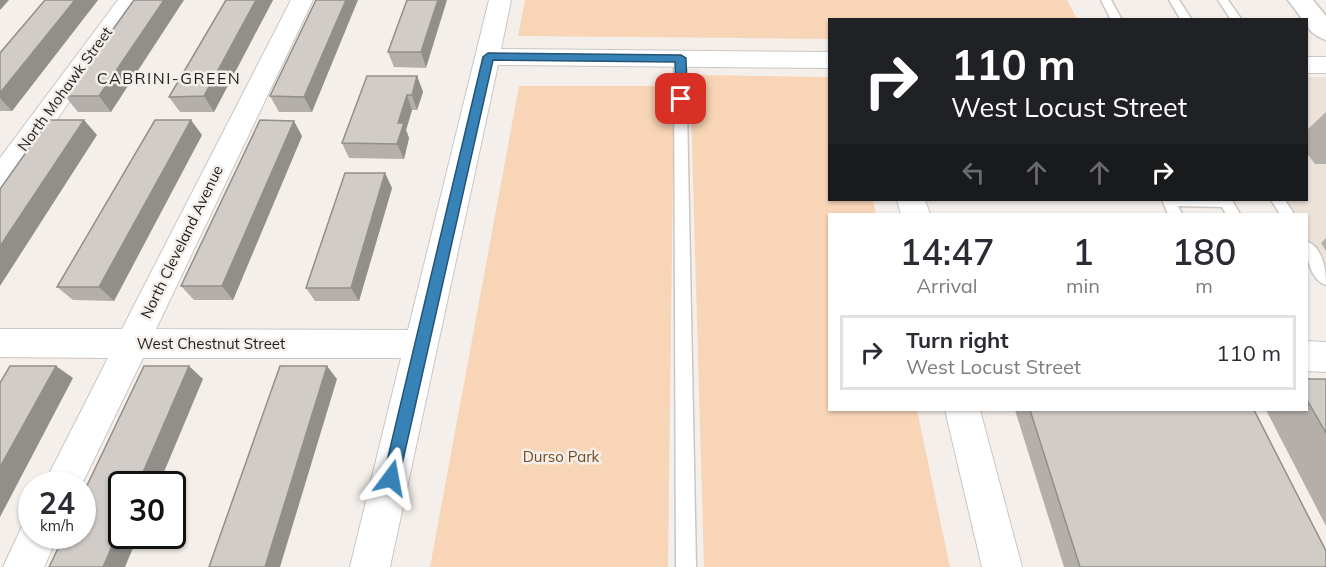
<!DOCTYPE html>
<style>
body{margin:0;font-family:Mulish,sans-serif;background:#f7f7f7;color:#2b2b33;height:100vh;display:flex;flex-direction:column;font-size:22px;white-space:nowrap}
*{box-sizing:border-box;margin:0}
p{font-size:20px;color:#7c7c81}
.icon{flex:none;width:33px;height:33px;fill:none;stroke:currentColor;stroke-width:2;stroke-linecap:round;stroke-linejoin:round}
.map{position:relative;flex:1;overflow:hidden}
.panel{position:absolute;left:828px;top:213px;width:480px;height:198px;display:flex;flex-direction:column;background:#fff;border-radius:0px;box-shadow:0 2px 4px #0004}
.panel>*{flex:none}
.guide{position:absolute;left:828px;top:18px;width:480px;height:183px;border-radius:0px;box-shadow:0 2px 4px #0004;background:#202124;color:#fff;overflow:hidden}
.speed{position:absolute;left:18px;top:471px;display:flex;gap:12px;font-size:30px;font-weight:700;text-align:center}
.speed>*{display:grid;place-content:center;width:78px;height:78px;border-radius:50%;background:#fff;box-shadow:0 2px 4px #0004;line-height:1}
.speed small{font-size:15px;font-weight:400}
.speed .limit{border:3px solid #111;border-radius:9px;background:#fff;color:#111}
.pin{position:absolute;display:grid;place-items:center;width:51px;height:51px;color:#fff;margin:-26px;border-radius:12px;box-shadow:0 3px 9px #0006}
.me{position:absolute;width:66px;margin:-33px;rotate:13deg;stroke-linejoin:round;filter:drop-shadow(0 0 4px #0008)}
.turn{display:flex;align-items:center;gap:21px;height:126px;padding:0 24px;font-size:27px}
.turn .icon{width:78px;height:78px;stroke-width:2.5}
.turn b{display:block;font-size:42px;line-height:51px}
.lanes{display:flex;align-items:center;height:57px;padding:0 24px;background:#0003;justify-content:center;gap:30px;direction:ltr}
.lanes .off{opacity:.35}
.eta{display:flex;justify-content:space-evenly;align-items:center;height:102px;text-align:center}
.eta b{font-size:36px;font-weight:600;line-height:42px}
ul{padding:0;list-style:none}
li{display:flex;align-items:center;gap:18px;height:75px;margin:0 12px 9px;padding:0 12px;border:3px solid #e1e1e2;border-radius:0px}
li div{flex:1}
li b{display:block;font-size:22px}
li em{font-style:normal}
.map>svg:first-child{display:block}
</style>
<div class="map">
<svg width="1326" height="567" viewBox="0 0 1326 567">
<rect width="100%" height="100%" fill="#f4efea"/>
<path fill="#ede2d8" d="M1307,77H1326V279L1307,247L1306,214H1286L1277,200H1306Z"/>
<g fill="#f8d5b7">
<path d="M525,0H1067L1077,19L830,20L829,39L518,36Z"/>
<path d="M690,75L829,77L830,200H873L876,214H830V410H917L950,567H704Z"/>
<path d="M519,86H674L668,567H430Z"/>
</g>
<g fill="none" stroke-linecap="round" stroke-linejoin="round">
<defs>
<g id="lane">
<path d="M1101,0H1111L1122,20H1111Z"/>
<path d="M1169,0H1179L1192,20H1181Z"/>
<path d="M1218,0H1228L1242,20H1231Z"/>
<path d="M680,54L686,58L696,567H676L674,58Z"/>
<path d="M1162,200H1232L1240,214H1226L1222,207L1178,206L1182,214H1168Z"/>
<path d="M1271,200H1285L1294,214H1280Z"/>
<path d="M1306,241C1323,247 1326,270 1326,285C1310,280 1306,256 1306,241Z"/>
</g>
<g id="street">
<path d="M118,0H141L10,186L0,189V158Z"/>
<path d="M291,0H313L156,329L408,330L489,0H511L501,49L830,52V68L498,65L390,567H350L401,358H143L82,484H44L108,358L0,357V329H122Z"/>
<rect x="1306" y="57" width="20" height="16"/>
<path d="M897,200H925L930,214H901Z"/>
<path d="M1306,341L1326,342V372L1306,371Z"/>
<path d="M945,410H980L1022,567H982Z"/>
<path d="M32,519V536H58L44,567H3L24,522Z"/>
</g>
<path id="secondary" d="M1288,0H1313L1326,16V40C1317,37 1306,30 1306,20H1303Z"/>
</defs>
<use href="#lane" stroke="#ccc6c2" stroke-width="3"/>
<use href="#street" stroke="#ccc6c2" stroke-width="2"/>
<use href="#secondary" stroke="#ccc6c2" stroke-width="3"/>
<use href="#lane" fill="#fff" fill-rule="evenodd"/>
<use href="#street" fill="#fff" fill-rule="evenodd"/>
<use href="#secondary" fill="#fff" fill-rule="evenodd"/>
</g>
<g fill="#b4afab">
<path d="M45,0H98L12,111H0V53Z"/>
<path d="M134,0L111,112H78L65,96Z"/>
<path d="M226,0H273L214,112H180L169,97Z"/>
<path d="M316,0L312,112H279L270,96Z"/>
<path d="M407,0L426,68L394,67L388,52Z"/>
<path d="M417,76L423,92L417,110H412L406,130L409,138L404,159L349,158L342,143Z"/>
<path d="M1326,112V164H1315L1306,152V131Z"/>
<path d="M202,135L114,301L73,300L57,287Z"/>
<path d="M302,136L233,300H194L181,286Z"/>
<path d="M392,188L359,301H315L306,288Z"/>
<path d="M1326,238V251L1321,243Z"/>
<path d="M1306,379H1326V526L1266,410H1306Z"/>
<path d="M1015,410H1254L1326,567H1064Z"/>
</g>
<g fill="#928f8b">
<path d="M0,0H9L0,10Z"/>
<path d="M75,0H98L12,111L0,98V93Z"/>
<path d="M164,0H184L111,112L99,96Z"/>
<path d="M256,0H273L214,112L204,96Z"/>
<path d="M346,0H358L312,112L304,97Z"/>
<path d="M438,0H447L426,68L421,52Z"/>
<path d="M417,76L423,92L417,110L412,95Z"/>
<path d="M407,95L412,110L406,130L409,138L404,159L397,144L398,123Z"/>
<path d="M84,120L97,135L0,286V246Z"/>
<path d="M191,120L202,135L114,301L99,287Z"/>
<path d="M294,121L302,136L233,300L222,286Z"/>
<path d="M385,173L392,188L359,301L351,288Z"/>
<path d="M56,366L73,378L0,517V467Z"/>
<path d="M189,366L203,379L159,484H138Z"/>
<path d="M327,366L337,379L280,567H265Z"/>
<path d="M122,523V536H138L125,567H103Z"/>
</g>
<g fill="#d1ccc7" stroke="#928f8b" stroke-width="1.5">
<path d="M45,0H75L0,93V53Z"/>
<path d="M134,0H164L99,96H65Z"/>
<path d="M226,0H256L204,96L169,97Z"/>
<path d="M316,0H346L304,97L270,96Z"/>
<path d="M407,0H438L421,52H388Z"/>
<path d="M367,76H417L412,95H407L398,123H404L397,144L342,143Z"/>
<path d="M49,120H84L0,246V189Z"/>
<path d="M155,120H191L99,287H57Z"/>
<path d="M260,120L294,121L222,286H181Z"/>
<path d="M345,173H385L351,288H306Z"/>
<path d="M10,366H56L0,467V383Z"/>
<path d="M144,366H189L138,484H122V523L103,567H49L64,536H82V496Z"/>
<path d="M280,366H327L265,567H209Z"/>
<path d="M1306,379H1326V433L1306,398Z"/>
<path d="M1030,410H1254L1326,551V567H1080Z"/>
</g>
<path fill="#3782b6" stroke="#245476" stroke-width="1.5" d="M488,53L681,55L686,58L687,99L681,103L676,99L675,62L493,60L399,478L396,483L391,486L385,483L383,478L483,57Z"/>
<g text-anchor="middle" stroke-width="5" stroke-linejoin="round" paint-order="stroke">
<g font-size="15" fill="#211f1d" stroke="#f4efea">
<text transform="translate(65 89) rotate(-54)" y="5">North Mohawk Street</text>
<text transform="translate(182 242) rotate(-64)" y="5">North Cleveland Avenue</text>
<text x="211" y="349">West Chestnut Street</text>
</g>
<g font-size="15" fill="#744a22" stroke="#f4efea">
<text x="561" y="462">Durso Park</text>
</g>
<g font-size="16" letter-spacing="1.5" fill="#211f1d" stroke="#f4efea">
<text x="169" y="84">CABRINI-GREEN</text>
</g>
</g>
</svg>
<div class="speed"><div>24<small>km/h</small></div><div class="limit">30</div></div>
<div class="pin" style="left:681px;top:99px;background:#d93025"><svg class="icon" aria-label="arrive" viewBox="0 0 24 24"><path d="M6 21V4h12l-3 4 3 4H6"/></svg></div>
<svg class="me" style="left:391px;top:478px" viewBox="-20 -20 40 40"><path d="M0-17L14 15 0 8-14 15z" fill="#3782b6" stroke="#fff" stroke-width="4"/></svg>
<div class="guide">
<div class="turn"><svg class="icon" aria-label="right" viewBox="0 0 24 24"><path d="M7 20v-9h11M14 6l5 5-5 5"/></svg><div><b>110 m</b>West Locust Street</div></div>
<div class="lanes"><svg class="icon off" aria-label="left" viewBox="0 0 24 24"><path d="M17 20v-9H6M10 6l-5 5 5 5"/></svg><svg class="icon off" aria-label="ahead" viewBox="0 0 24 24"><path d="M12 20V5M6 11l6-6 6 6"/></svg><svg class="icon off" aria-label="ahead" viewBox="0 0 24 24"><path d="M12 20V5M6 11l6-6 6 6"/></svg><svg class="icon" aria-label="right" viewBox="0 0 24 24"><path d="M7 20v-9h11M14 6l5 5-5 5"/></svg></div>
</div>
<section class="panel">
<div class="eta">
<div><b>14:47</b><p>Arrival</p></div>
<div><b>1</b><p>min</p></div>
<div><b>180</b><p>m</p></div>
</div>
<ul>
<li><svg class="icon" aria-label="right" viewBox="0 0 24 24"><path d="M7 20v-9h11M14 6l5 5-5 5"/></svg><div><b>Turn right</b><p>West Locust Street</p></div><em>110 m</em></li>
</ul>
</section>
</div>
